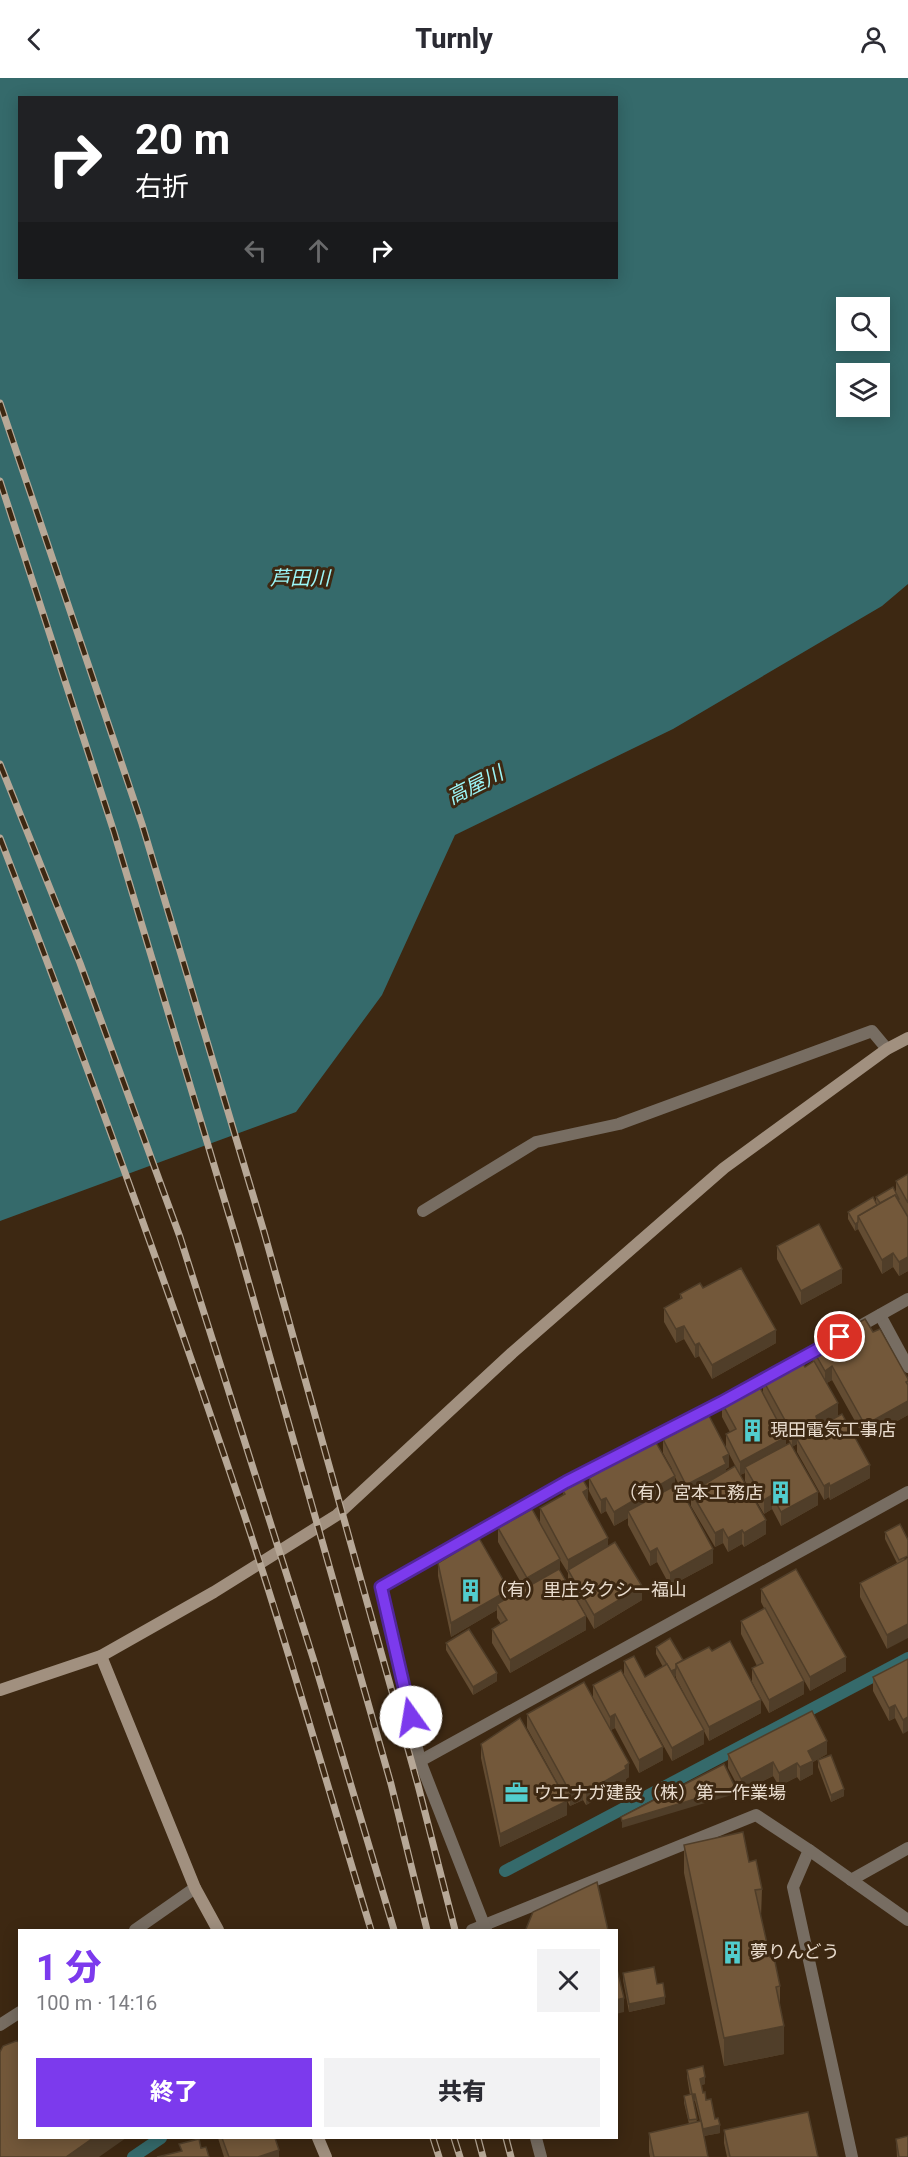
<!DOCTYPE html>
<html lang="ja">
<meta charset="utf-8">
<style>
body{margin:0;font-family:Roboto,"Noto Sans JP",sans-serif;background:#f2f2f3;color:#2b2b33;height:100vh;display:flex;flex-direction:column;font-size:22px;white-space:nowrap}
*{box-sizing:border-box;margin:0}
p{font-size:20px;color:#7c7c81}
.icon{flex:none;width:33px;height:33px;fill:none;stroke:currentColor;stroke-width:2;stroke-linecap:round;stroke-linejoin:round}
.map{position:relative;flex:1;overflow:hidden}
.panel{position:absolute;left:18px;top:1851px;width:600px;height:210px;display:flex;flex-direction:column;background:#fff;border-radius:0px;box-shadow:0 3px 15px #0003}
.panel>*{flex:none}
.banner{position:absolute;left:18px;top:18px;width:600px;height:183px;border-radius:0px;box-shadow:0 3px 15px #0003;background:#202124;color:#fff;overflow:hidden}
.tools{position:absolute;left:836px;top:219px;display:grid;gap:12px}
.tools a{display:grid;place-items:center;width:54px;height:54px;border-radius:0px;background:#fff;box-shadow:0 3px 15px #0003;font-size:30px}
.pin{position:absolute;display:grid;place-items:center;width:51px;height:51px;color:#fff;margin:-26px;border:3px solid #fff;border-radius:50%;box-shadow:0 2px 6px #0007}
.me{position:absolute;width:66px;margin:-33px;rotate:347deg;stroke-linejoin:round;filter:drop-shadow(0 0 4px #0008)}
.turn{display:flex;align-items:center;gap:21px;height:126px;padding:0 18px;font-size:27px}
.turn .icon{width:78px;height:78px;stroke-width:2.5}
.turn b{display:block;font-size:42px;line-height:51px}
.lanes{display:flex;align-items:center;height:57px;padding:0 18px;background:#0003;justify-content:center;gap:30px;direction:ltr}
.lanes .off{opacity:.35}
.round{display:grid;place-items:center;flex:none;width:63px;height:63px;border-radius:0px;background:#f2f2f3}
.headline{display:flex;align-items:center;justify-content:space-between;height:102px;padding:0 18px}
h1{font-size:36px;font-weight:800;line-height:45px;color:#7c3aed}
.cta{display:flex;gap:12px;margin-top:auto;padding:12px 18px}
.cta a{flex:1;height:69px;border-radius:0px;background:#7c3aed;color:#fff;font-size:24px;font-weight:800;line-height:69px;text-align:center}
.cta a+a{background:#f2f2f3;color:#2b2b33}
header{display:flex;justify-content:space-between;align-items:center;height:78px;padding:0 18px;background:#fff;font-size:27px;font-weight:800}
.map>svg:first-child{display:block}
</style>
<header><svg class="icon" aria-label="back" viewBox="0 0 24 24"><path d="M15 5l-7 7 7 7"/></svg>Turnly<svg class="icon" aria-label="person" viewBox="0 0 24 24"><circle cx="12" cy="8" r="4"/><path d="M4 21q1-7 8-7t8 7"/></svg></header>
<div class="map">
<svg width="908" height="2079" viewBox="0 0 908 2079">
<rect width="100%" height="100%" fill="#3d2812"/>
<path fill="#356a6b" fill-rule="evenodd" d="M0,0H908V506L882,528L673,651L455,757L382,917L296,1034L0,1143ZM20,20H616V200H20ZM846,230H879V262H846ZM846,296H879V328H846Z"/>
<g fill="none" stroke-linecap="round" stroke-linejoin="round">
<g stroke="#356a6b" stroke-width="12">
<path d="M505,1793L908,1580"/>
<path d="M133,2079L161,2060"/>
</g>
<path stroke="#776d62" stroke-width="12" d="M423,1133L536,1064L619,1046L872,953L887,971"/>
<g stroke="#776d62" stroke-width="12">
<path d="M880,1237L908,1289"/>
<path d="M853,1252L908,1221"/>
<path d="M420,1683L381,1509L566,1404L722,1324L825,1268"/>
<path d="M809,1772L793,1809L852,2079"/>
<path d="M851,1802L908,1770"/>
<path d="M135,1852L195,1810"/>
<path d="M472,1852L756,1737L809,1772L908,1842"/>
<path d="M486,1852L420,1683L908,1414"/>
<path d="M0,1947L20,1934"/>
<path d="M536,2060L541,2079"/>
</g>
<g stroke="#a1907f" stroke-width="12">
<path d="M101,1578L195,1810L218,1852"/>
<path d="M0,1612L101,1578L214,1514L337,1437L512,1275L724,1090L887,971L908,960"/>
<path d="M318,2060L326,2079"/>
</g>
<defs>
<g id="rail">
<path d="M0,325L142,746L264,1154L418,1707L455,1852"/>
<path d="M0,403L114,754L238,1167L391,1706L427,1852"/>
<path d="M0,686L80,885L180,1159L314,1583L394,1852"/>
<path d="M0,760C86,983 168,1209 244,1436C290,1574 329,1714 371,1852"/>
<path d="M433,2060L439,2079"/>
<path d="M454,2060L460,2079"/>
<path d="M478,2060L483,2079"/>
<path d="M506,2060L511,2079"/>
</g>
</defs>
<use href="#rail" stroke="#b7a897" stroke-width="7"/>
<use href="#rail" stroke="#3d2812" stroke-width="4.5" stroke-dasharray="14" stroke-linecap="butt"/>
</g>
<g fill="#634c32" fill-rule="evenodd">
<path d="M908,1096V1193L899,1198L893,1189L882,1196L858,1151L855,1153L848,1141V1134L876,1125V1119L896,1114V1103Z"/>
<path d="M777,1168L842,1205L801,1227L777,1181Z"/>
<path d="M703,1210L776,1265L712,1301L699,1278L695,1280L684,1261L676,1265L664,1244V1230L680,1222V1216Z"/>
<path d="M873,1254L908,1301V1337L865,1361L832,1302L827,1305L838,1338L870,1400L830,1422L829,1419L824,1422L797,1374V1366L792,1369L818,1427L781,1448L772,1431L764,1436L745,1403V1395L740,1397L726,1370V1356L730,1354L722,1339V1325L763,1315V1302L805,1289L813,1284L812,1270ZM779,1344L792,1368L786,1366Z"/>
<path d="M674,1351L729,1389L726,1391V1393L766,1456L744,1469L742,1466L728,1474L723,1465L715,1469L691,1428V1418L686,1421L675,1399V1407L713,1485L670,1508L657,1484L650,1488L628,1447V1440L614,1448L606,1433L601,1436L589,1413V1400L672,1391L663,1375V1361L674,1356Z"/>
<path d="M563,1413L588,1423L608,1468L642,1522L594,1551L568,1506V1495L560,1482V1494L586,1552L510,1595L492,1565V1551L501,1546L497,1540V1532L451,1559L438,1498V1485L509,1519L524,1510L498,1464V1450L540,1444V1430L563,1418Z"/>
<path d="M885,1454L908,1462L887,1571L860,1519V1505L897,1485L885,1461Z"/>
<path d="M761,1511L846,1593L810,1613L790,1577L804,1616L769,1635L752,1604V1590L757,1588L741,1556V1543L764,1530L761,1524Z"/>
<path d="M446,1565L497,1603L473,1617L446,1572Z"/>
<path d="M656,1569L683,1582L712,1573L761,1635L709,1663L704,1653V1666L672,1683L624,1597V1583L645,1599L663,1589L656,1576ZM676,1598V1600L693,1633L674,1599Z"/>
<path d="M908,1581L903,1656L895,1640L889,1643L873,1613V1599Z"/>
<path d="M593,1607L663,1682L639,1695L615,1650L611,1652L629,1699L626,1701V1705L586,1727L583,1722L570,1728L527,1650V1636L593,1621Z"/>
<path d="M481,1666L567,1737L500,1769L481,1680Z"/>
<path d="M728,1676H827L813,1684V1696L800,1703L797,1699L779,1708L773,1698L741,1714L728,1690Z"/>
<path d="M818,1682L844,1718L831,1724L818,1689Z"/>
<path d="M684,1767L749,1784L762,1811L761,1840L770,1879L780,1908V1932L784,1976L724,1988L684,1795Z"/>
<path d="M623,1895L657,1906L665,1926L629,1934L623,1902Z"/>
<path d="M687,1992L705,2006L701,2007L703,2015L715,2041L720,2055L704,2058L708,2079H650L649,2074V2055L689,2046L684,2025V2018L690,2017L687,1999ZM693,2023H695L700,2043L697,2044Z"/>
<path d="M724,2052L818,2079H727L724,2065Z"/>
<path d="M218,2060H275L279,2079H224Z"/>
<path d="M896,2061L908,2079H897Z"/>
</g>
<g fill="#503e29">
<path d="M858,1144V1151L855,1153V1146Z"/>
<path d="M893,1175V1189L882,1196V1182Z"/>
<path d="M908,1179V1193L899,1198V1184Z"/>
<path d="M842,1191V1205L801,1227V1213Z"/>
<path d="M684,1248V1261L676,1265V1251Z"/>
<path d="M776,1252V1265L712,1301V1287Z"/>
<path d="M699,1265V1278L695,1280V1267Z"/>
<path d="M832,1288V1302L825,1306V1293Z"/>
<path d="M908,1323V1337L865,1361V1347Z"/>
<path d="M838,1325V1339L797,1361V1366L792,1369V1355L816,1338Z"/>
<path d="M786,1359V1372L745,1389V1395L740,1397V1384Z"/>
<path d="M729,1376V1389L726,1391V1400L691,1414V1418L686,1421V1407L723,1379Z"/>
<path d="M870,1387V1400L830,1422V1408Z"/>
<path d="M675,1398V1412L628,1433V1440L614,1448V1434Z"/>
<path d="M829,1405V1419L824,1422V1408Z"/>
<path d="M588,1411V1425L583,1414Z"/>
<path d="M818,1414V1427L781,1448V1434Z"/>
<path d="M772,1417V1431L764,1436V1422Z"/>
<path d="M606,1420V1433L601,1436V1422Z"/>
<path d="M766,1442V1456L744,1469V1455Z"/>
<path d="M723,1451V1465L715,1469V1455Z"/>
<path d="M742,1452V1466L728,1474V1460Z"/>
<path d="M608,1460V1473L568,1492V1482Z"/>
<path d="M657,1470V1484L650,1488V1474Z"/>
<path d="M713,1471V1485L670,1508V1495Z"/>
<path d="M560,1481V1495L527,1514V1500Z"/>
<path d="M642,1508V1522L594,1551V1537Z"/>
<path d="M509,1512V1526H497V1532L451,1559V1545Z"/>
<path d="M586,1538V1552L510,1595V1582Z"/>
<path d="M908,1546V1560L887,1571V1557Z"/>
<path d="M846,1579V1593L810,1613V1599Z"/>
<path d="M676,1591V1598L670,1601V1594Z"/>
<path d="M497,1595V1603L473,1617V1609Z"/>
<path d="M804,1603V1616L769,1635V1622Z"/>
<path d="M761,1622V1635L709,1663V1649Z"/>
<path d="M895,1627V1640L889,1643V1630Z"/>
<path d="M615,1636V1650L610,1652V1639Z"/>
<path d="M908,1639V1653L903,1656V1642Z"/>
<path d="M704,1652V1666L672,1683V1670Z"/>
<path d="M827,1663V1676L813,1684V1696L800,1703V1689L808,1673Z"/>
<path d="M663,1669V1682L639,1695V1682Z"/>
<path d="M773,1684V1698L741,1714V1701Z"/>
<path d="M629,1685V1699L626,1701V1705L586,1727V1714Z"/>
<path d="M797,1685V1699L779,1708V1695Z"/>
<path d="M583,1708V1722L570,1728V1714Z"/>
<path d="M735,1709V1716L622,1750V1743Z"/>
<path d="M844,1711V1718L831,1724V1717Z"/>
<path d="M567,1723V1737L500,1769V1756Z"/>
<path d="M665,1919V1926L629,1934V1926Z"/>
<path d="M624,1920V1934L616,1936V1922Z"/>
<path d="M784,1948V1976L724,1988V1960Z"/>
<path d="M705,1999V2006L700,2008V2001Z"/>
<path d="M692,2016H695V2023L692,2024Z"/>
<path d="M720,2047V2055L703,2058V2051Z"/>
<path d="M93,2060H126L99,2079H66Z"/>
<path d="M279,2072V2079H258Z"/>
</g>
<g fill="#73583a" stroke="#503e29" stroke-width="1.5">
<path d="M908,1096V1125L896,1103Z"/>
<path d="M893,1109L899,1121L898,1122L895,1117L880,1125L876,1119Z"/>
<path d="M895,1117L908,1139V1179L899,1184L893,1175L882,1182L858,1138Z"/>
<path d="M873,1119L877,1127L858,1138V1144L855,1146L848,1134Z"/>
<path d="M819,1146L842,1191L801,1213L777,1168Z"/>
<path d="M741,1190L776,1252L712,1287L699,1265L695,1267L684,1248L676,1251L664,1230L682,1220L680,1216L700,1205L703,1210Z"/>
<path d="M865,1241L873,1254L880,1251L908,1301V1303L906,1304L908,1307V1323L865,1347L832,1288L825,1293L812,1270Z"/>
<path d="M814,1283L838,1325L816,1338L817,1342L792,1355L763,1302L777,1294L779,1297L802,1284L805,1289Z"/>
<path d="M758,1306L786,1359L740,1384L726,1356L736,1351L722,1325Z"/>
<path d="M707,1334L729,1376L723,1379L726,1386L686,1407L663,1361L676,1355L674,1351Z"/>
<path d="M842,1336L870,1387L830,1408L829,1405L824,1408L797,1361Z"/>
<path d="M654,1361L675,1398L614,1434L606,1420L601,1422L589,1400Z"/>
<path d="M790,1365L818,1414L781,1434L772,1417L764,1422L745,1389Z"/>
<path d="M735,1388L766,1442L744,1455L742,1452L728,1460L723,1451L715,1455L691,1414Z"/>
<path d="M583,1402L588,1411L583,1414L608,1460L568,1482L540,1430L565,1416L563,1413Z"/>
<path d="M678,1406L713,1471L670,1495L657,1470L650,1474L628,1433Z"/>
<path d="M532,1431L560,1481L527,1500L498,1450Z"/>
<path d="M900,1446L908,1462V1478L899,1482L885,1454Z"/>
<path d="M479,1460L509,1512L451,1545L438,1485Z"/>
<path d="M615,1464L642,1508L594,1537L568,1492Z"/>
<path d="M908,1480V1546L887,1557L860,1505Z"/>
<path d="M559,1491L586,1538L510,1582L492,1551L507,1542L497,1526Z"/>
<path d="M796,1491L846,1579L810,1599L761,1511Z"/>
<path d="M765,1530L804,1603L769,1622L752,1590L763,1585L741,1543Z"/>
<path d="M469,1551L497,1595L473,1609L446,1565Z"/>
<path d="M670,1560L683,1582L676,1586V1591L671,1593L656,1569Z"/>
<path d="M730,1563L761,1622L709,1649L676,1586L709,1569L712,1573Z"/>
<path d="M634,1578L645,1599L667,1586L704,1652L672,1670L624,1583Z"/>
<path d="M908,1581V1639L903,1642L895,1627L889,1630L873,1599Z"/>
<path d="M621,1592L663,1669L639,1682L615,1636L610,1639L593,1607Z"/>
<path d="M584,1604L629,1685L625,1688L626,1691L586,1714L583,1708L570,1714L527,1636Z"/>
<path d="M812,1633L827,1663L808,1673L813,1683L800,1689L797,1685L779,1695L773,1684L741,1701L728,1676Z"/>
<path d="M520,1640L567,1723L500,1756L481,1666Z"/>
<path d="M831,1677L844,1711L831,1717L818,1682Z"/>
<path d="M724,1686L735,1709L622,1743L621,1739Z"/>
<path d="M743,1754L749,1784L756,1782L762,1811L755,1812L770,1879H774L780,1908L776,1909L784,1948L724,1960L684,1767Z"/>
<path d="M597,1804L608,1852H526V1851L533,1834Z"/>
<path d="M616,1887L624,1920L616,1922Z"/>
<path d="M654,1889L657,1906L663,1905L665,1919L629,1926L623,1895Z"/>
<path d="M16,1963L20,1964V2060H93L66,2079H0V1974L3,1968Z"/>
<path d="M703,1988L705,1999L700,2001L703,2015L705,2014L706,2022L711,2021L715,2041L718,2040L720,2047L703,2051L695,2016H692L697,2041L689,2042L684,2018L692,2016L687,1992Z"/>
<path d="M808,2034L818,2079H730L724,2052Z"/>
<path d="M701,2043L708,2079H654L649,2055Z"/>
<path d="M908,2058V2079H899L896,2061Z"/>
<path d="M222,2060H275L279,2072L258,2079H229Z"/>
<path d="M199,2061L201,2070L206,2069L209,2079H157L182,2073L179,2066Z"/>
</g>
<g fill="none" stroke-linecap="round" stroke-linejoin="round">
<defs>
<path id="route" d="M411,1639L381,1509L566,1404L722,1324L840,1259"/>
</defs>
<use href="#route" stroke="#51269a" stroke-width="15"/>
<use href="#route" stroke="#7c3aed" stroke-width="10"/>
</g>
<defs>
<symbol id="building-bare" viewBox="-9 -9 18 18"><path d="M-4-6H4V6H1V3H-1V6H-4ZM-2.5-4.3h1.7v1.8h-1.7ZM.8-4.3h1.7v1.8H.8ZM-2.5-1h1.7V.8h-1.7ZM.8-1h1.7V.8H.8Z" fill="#52cdce" stroke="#3d2812" stroke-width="2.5" paint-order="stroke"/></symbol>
<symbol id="office-bare" viewBox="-9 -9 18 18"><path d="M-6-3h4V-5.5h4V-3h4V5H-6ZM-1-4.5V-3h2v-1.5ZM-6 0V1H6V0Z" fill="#52cdce" stroke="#3d2812" stroke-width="2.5" paint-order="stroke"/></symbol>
</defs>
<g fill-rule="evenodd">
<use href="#building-bare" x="736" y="1336" width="33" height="33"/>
<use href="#building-bare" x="764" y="1398" width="33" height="33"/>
<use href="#building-bare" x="454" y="1496" width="33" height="33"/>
<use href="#office-bare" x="500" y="1698" width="33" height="33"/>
<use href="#building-bare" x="716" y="1858" width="33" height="33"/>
</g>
<g text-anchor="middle" stroke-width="6" stroke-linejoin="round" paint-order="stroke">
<g font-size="18" fill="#e9dcce" stroke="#3d2812" text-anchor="start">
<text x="770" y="1358">現田電気工事店</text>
<text x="763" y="1421" text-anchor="end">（有）宮本工務店</text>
<text x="489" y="1518">（有）里庄タクシー福山</text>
<text x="534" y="1721">ウエナガ建設（株）第一作業場</text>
<text x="750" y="1880">夢りんどう</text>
</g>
<g font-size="20" font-style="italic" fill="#9cf6f7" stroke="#3d2812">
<text x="300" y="507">芦田川</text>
<text transform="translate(475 707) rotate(-27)" y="7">高屋川</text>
</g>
</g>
</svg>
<div class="tools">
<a><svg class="icon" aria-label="search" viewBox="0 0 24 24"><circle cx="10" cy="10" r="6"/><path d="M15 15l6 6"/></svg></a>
<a><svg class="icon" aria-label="layers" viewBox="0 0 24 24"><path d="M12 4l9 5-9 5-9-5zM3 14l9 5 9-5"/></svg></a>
</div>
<div class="pin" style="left:840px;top:1259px;background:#d93025"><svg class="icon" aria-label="arrive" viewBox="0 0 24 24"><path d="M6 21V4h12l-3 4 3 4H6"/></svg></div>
<svg class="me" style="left:411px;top:1639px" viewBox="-20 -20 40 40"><circle r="19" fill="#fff"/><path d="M0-13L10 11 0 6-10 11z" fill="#7c3aed"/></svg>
<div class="banner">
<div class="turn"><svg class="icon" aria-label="right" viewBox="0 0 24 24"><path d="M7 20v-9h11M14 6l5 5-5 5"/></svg><div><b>20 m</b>右折</div></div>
<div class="lanes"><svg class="icon off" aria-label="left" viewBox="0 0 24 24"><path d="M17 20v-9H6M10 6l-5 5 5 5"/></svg><svg class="icon off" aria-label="ahead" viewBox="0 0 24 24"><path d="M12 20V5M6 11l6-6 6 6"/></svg><svg class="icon" aria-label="right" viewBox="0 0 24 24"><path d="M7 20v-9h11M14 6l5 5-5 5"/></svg></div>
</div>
<section class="panel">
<div class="headline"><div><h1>1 分</h1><p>100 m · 14:16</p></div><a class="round"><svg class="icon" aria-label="close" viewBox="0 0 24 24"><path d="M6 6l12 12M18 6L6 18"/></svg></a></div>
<div class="cta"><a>終了</a><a>共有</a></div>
</section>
</div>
